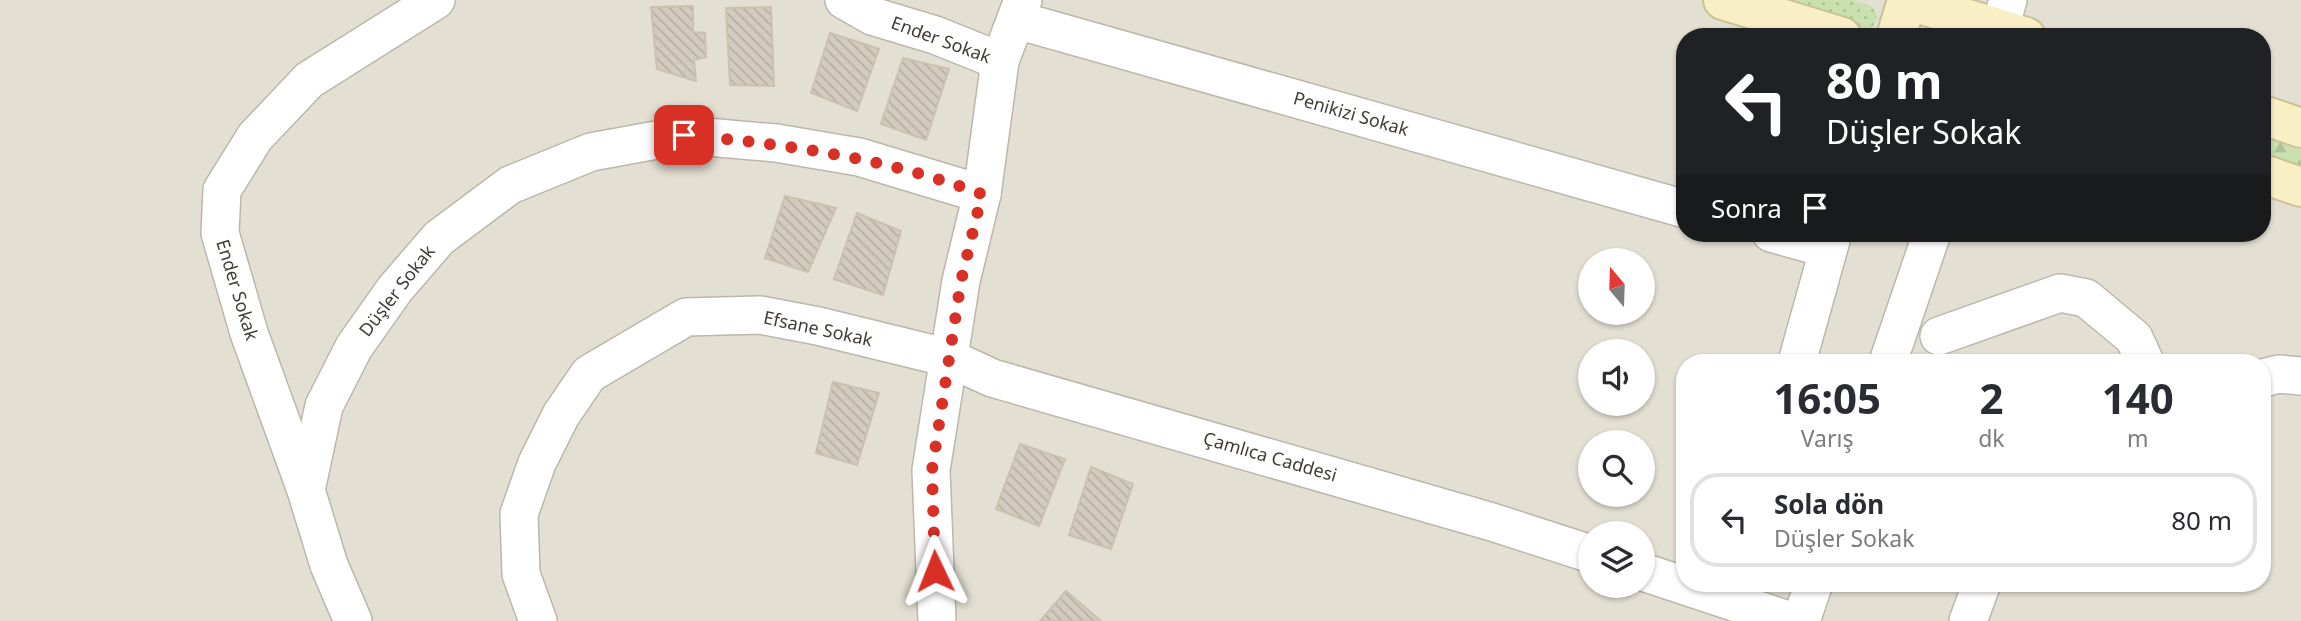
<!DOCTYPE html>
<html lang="tr">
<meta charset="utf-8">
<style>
body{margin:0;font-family:"Noto Sans",sans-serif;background:#f2f2f3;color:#2b2b33;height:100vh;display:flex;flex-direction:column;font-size:26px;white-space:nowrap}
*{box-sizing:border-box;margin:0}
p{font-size:23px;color:#7c7c81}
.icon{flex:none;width:38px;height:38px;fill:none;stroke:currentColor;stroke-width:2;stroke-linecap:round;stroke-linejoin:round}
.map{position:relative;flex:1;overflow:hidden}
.drawer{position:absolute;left:1676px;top:354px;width:595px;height:238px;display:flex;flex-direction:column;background:#fff;border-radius:28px;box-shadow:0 2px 5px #0004}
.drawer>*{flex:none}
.top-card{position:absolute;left:1676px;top:28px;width:595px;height:214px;border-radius:28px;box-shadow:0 2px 5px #0004;background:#202124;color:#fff;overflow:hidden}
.needle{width:46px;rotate:341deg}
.buttons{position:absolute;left:1578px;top:248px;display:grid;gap:14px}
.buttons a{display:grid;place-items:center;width:77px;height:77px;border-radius:50%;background:#fff;box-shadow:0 2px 5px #0004;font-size:35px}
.pin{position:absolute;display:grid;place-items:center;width:60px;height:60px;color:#fff;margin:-30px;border-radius:14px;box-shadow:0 4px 10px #0006}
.me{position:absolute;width:77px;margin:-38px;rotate:358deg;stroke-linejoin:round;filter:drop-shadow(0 0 5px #0008)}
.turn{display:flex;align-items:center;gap:24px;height:147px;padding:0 35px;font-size:32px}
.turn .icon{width:91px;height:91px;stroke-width:2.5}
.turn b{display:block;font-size:49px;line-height:60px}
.then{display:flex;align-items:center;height:66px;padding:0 35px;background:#0003;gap:14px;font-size:26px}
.eta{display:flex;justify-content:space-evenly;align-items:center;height:119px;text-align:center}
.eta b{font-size:42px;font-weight:700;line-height:49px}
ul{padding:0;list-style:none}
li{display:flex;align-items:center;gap:21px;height:94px;margin:0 14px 10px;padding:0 21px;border:4px solid #e1e1e2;border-radius:28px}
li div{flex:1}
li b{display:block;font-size:26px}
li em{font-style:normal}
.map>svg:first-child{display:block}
</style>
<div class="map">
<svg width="2301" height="621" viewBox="0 0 2301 621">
<defs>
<pattern id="grass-dots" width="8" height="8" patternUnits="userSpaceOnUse" patternTransform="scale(1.75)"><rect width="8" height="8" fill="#c8e1af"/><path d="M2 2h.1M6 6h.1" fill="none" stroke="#adc297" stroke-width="1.8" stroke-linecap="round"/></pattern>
<pattern id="forest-firs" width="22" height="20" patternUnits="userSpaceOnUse" patternTransform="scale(1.75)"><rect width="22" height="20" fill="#c8e1af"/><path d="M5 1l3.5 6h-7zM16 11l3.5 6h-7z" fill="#adc297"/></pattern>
<pattern id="building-back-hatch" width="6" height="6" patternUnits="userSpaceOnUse" patternTransform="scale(1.75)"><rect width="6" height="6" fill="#d3cbbd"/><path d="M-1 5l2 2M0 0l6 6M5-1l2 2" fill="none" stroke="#b6afa3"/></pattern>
</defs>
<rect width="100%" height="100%" fill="#f0ede3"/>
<path fill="#e3dfd2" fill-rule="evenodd" d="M0,0H2301V621H0ZM1685,37H2263V233H1685ZM1591,261H1643V313H1591ZM1591,352H1643V404H1591ZM1685,362H2263V583H1685ZM1591,443H1643V495H1591ZM1591,534H1643V586H1591Z"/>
<path fill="url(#grass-dots)" d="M1768,0H1853L1873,7L1878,18L1871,29L1862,30Z"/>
<path fill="url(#forest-firs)" d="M2263,137L2301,150V173L2263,160Z"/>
<g fill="url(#building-back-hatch)" stroke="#cac1ae" stroke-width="2">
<path d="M693,6V32L705,33L706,57L694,60L696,81L657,69L651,7Z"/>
<path d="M771,7L774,86L730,85L726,8Z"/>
<path d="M830,33L879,49L857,111L811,93Z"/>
<path d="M903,58L949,69L926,140L881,124Z"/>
<path d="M785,196L836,208L808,272L765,258Z"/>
<path d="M857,213L901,231L883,295L834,279Z"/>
<path d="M833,382L879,393L857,465L816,453Z"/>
<path d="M1020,444L1065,459L1039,526L996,509Z"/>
<path d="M1091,467L1133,484L1111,549L1069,535Z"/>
<path d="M1066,591L1101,621H1040Z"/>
</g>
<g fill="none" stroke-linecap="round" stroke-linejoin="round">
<defs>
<g id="street">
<path d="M844,0L872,16L935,35L1000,61"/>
<path d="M1017,20L1685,209"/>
<path d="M2000,28L2008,0"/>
<path d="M1771,233L1828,249"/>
<path d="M1939,336L2060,293L2086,298L2134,338L2145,362"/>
<path d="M1797,362L1833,233"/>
<path d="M1888,362L1932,233"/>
<path d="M2263,378L2279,374L2301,376"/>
<path d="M306,490L324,406L354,347L395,289L439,238L510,185L591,152L684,135L776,143L859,157L982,194"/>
<path d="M1643,572L1791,621"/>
<path d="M353,621L329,565L306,490L249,333L220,233L222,190L255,137L309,80L436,0"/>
<path d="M538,621L521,574L519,514L537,463L561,415L589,374L686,317L760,315L818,326L949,358L992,378L1492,522L1591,554"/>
<path d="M937,621L931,470L961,281L982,194L1000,61L1023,0"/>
<path d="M1801,621L1814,583"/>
<path d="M1968,621L1982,583"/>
</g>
<g id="secondary">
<path d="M1723,0L1842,37"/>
<path d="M1896,37L1907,0L2026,37"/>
<path d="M2263,115L2301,128"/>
<path d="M2263,174L2301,187"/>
</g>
</defs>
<use href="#street" stroke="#bdb7aa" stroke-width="40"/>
<use href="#secondary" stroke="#ccc096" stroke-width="42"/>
<use href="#street" stroke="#fff" stroke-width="37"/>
<use href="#secondary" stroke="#f9efc4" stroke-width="38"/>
</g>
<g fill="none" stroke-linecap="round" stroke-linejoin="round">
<path stroke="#d93025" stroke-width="12" stroke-dasharray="0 21.6" d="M684,135C787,144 885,158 982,194L961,281L932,470L935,571"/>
</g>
<g text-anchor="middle" stroke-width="6" stroke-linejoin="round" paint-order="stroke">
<g font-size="18" fill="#413c34" stroke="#fff">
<text transform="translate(941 40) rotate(20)" y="6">Ender Sokak</text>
<text transform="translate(1351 114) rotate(16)" y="6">Penikizi Sokak</text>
<text transform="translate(237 290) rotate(73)" y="6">Ender Sokak</text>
<text transform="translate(397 291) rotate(-52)" y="6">Düşler Sokak</text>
<text transform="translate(818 329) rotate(12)" y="6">Efsane Sokak</text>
<text transform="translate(1270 457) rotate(16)" y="6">Çamlıca Caddesi</text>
</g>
</g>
</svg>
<div class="buttons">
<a><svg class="needle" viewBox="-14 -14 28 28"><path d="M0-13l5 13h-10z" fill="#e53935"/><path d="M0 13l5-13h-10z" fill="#7c7c81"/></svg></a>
<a><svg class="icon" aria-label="sound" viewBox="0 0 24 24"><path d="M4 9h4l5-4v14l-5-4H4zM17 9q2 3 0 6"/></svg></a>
<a><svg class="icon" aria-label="search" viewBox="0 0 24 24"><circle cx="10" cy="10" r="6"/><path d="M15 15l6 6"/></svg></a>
<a><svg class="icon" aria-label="layers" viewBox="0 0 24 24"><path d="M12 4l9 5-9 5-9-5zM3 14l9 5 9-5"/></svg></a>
</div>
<div class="pin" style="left:684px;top:135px;background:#d93025"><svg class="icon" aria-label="arrive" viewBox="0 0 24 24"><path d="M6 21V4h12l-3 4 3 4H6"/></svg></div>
<svg class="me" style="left:935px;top:571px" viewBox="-20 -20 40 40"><path d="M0-17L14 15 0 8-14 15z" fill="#d93025" stroke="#fff" stroke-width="4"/></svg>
<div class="top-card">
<div class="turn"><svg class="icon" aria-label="left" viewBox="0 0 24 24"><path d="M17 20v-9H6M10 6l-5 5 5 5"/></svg><div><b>80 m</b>Düşler Sokak</div></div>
<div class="then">Sonra<svg class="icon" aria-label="arrive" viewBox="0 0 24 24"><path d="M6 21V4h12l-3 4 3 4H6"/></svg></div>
</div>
<section class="drawer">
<div class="eta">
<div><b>16:05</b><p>Varış</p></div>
<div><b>2</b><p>dk</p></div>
<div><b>140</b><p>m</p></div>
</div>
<ul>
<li><svg class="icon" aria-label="left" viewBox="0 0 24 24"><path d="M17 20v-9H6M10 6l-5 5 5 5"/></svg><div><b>Sola dön</b><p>Düşler Sokak</p></div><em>80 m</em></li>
</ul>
</section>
</div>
